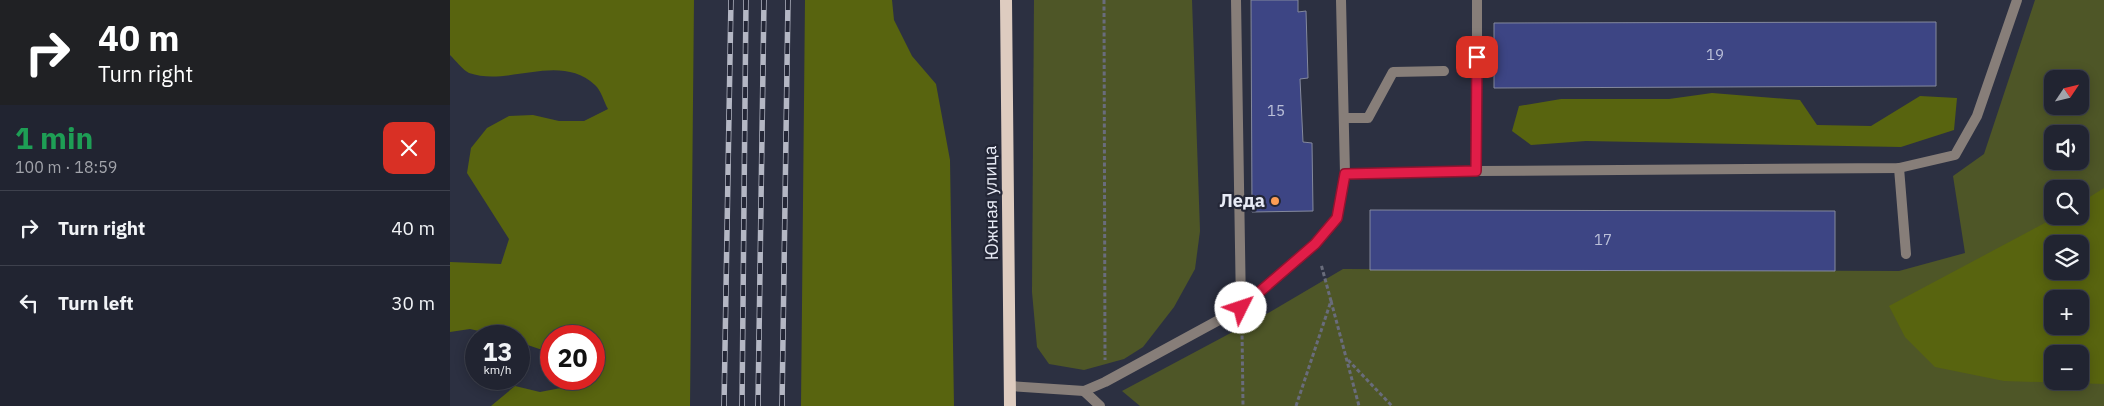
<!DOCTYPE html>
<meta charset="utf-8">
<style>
body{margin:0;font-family:"IBM Plex Sans",sans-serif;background:#292c39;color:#f1f3f6;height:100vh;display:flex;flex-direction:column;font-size:19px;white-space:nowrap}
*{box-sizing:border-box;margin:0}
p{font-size:16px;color:#a2a4ab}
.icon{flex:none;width:28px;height:28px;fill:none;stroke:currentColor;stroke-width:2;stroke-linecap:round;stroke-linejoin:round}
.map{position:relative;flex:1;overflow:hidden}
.sheet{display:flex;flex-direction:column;background:#212431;width:450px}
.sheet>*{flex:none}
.banner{background:#202124;color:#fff;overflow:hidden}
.needle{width:32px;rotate:55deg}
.tools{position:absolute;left:1594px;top:70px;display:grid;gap:10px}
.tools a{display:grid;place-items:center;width:45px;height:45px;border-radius:10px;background:#212431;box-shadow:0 2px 12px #0003,0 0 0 1px #3e414d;font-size:25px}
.speed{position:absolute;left:15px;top:325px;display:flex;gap:10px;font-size:25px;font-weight:700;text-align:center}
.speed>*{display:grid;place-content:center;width:65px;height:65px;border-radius:50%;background:#212431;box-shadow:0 2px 12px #0003,0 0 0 1px #3e414d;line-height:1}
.speed small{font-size:12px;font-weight:400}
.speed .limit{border:8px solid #d22;background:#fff;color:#111}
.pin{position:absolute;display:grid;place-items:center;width:42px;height:42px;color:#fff;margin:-21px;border-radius:10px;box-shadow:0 2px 8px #0006}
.me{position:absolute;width:55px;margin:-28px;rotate:49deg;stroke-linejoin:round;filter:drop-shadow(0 0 4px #0008)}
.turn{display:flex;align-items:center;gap:18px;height:105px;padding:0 15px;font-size:22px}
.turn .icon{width:65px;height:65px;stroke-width:2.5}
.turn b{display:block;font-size:35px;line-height:42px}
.round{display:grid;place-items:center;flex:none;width:52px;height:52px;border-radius:10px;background:#292c39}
.head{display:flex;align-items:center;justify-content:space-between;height:85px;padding:0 15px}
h1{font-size:30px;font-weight:800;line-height:38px;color:#1e9e55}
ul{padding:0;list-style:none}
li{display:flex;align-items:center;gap:15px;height:75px;padding:0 15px;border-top:1px solid #3e414d}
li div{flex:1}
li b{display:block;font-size:19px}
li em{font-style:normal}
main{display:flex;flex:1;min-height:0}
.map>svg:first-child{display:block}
</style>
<main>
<section class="sheet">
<div class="banner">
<div class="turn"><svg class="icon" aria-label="right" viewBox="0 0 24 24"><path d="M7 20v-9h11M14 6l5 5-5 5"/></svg><div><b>40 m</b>Turn right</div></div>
</div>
<div class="head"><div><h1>1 min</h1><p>100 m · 18:59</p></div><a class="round" style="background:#d93025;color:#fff"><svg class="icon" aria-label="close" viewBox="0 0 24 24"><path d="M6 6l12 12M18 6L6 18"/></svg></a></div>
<ul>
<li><svg class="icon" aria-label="right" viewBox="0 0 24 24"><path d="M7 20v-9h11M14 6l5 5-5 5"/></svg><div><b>Turn right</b></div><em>40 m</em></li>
<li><svg class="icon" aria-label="left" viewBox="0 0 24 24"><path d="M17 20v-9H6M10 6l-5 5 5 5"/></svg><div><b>Turn left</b></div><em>30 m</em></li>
</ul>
</section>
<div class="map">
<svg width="1654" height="406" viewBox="0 0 1654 406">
<rect width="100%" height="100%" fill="#2c3041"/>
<g fill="#4e5627" fill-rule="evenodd">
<path d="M584,0H742L750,231L745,269L724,307L693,347L674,359L634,370L599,364L587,347L582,292Z"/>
<path d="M1585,0H1654V406H690L672,391L820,312L893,269L1449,271L1515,253L1503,176L1534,154ZM1602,79H1630V106H1602ZM1602,134H1630V161H1602ZM1602,189H1630V216H1602ZM1602,244H1630V271H1602ZM1602,299H1630V326H1602ZM1602,354H1630V381H1602Z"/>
</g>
<g fill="#58640f" fill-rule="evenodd">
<path d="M0,0H244L240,406H41L65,386L90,392L116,387L117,379H144V336H101V353L69,342V336H51L20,329L0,332V262L51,264L59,239L17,173L21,148L37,128L59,116L83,115L109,121H134L158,109C154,102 151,90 145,85C109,52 59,87 19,73C13,70 5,60 0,55Z"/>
<path d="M355,0H442L444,20L462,56L486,84L500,160L504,406H351Z"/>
<path d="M1262,93L1350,100L1367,125L1421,126L1470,96L1507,98L1504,130L1451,147L1136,141L1081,145L1062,131L1069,106L1111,99H1219Z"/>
<path d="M1654,188V384L1554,381L1485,367L1455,337L1439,306L1608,216H1630V203ZM1602,244H1630V271H1602ZM1602,299H1630V326H1602ZM1602,354H1630V381H1602Z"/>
</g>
<g fill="#3d4584" stroke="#84899d">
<path d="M801,0H848V12L856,11L858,78L850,79L853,142L862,143L863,211L802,212Z"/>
<path d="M1486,22V86L1044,88V23Z"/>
<path d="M920,210L1385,211V271L920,270Z"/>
</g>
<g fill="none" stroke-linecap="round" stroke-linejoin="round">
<g stroke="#696c7b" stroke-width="3" stroke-dasharray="4 2.5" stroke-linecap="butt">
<path d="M654,0L655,360"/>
<path d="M881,301L909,406"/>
<path d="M792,329L793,406"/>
<path d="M898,360L942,406"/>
<path d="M846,406L881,301L871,264"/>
</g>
<g stroke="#877e79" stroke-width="10">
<path d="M786,0L791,308"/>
<path d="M891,0L895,174"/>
<path d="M894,118H918L943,72L994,71"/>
<path d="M1449,168L1456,254"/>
<path d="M1027,171L1449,168L1505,155L1527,116L1567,0"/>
<path d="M560,386L634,391L655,382L791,308L865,244L887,218L895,174L1027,171V0"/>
<path d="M634,391L650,406"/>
</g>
<path stroke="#deccc0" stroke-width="12" d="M556,0L560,406"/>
<defs>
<g id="rail">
<path d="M274,406L281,0"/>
<path d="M292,406L296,0"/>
<path d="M308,406L314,0"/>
<path d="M332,406L338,0"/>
</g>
</defs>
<use href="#rail" stroke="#b4b7c4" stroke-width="5.5"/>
<use href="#rail" stroke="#232636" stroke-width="4" stroke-dasharray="11" stroke-linecap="butt"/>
</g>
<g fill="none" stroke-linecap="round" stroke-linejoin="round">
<defs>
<path id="route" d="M791,308L865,244L887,218L895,174L1026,171L1027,57"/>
</defs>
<use href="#route" stroke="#92132f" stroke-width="12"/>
<use href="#route" stroke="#e11d48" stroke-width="9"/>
</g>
<circle fill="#fd9d54" stroke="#232636" stroke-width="2" cx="825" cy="201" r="5"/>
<g text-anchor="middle" stroke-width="4.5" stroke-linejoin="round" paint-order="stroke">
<g font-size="15" fill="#bcc1d9">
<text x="1265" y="60">19</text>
<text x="826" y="116">15</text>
<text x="1153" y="245">17</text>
</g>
<g font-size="18" font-weight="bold" fill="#e7eaf5" stroke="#232636" text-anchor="end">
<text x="815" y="207">Леда</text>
</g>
<g font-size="18" fill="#e7eaf5" stroke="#232636">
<text transform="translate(541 203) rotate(-91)" y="6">Южная улица</text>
</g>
</g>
</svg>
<div class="tools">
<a><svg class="needle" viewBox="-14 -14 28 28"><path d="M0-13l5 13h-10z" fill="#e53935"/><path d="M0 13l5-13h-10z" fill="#a2a4ab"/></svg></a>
<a><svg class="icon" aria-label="sound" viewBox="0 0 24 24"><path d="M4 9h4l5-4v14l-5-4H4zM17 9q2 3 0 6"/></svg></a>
<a><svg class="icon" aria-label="search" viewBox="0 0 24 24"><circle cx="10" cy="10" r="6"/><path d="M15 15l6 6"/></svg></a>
<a><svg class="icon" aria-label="layers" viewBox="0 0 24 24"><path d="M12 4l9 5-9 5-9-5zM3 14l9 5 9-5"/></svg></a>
<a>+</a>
<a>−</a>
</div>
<div class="speed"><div>13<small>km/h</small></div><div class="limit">20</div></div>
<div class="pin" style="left:1027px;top:57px;background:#d93025"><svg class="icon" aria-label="arrive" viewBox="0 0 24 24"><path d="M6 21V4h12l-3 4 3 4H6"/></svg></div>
<svg class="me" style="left:791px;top:308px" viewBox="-20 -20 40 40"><circle r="19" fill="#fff"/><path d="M0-13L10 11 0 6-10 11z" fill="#e11d48"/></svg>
</div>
</main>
